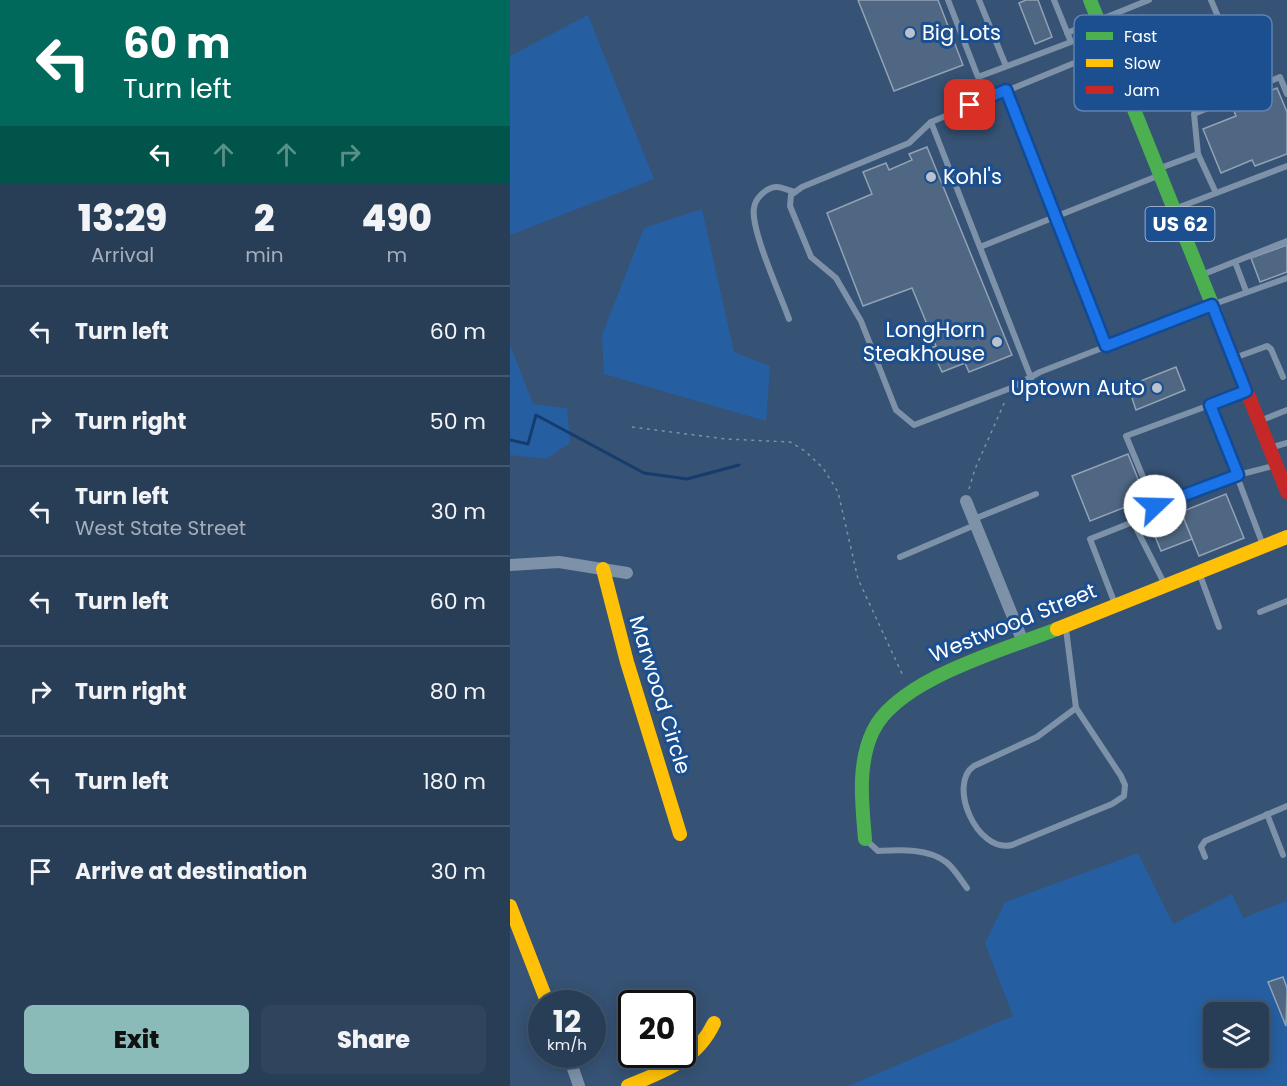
<!DOCTYPE html>
<style>
body{margin:0;font-family:Poppins,sans-serif;background:#30455d;color:#f1f3f6;height:100vh;display:flex;flex-direction:column;font-size:22px;white-space:nowrap}
*{box-sizing:border-box;margin:0}
p{font-size:20px;color:#a5aeba}
.icon{flex:none;width:33px;height:33px;fill:none;stroke:currentColor;stroke-width:2;stroke-linecap:round;stroke-linejoin:round}
.map{position:relative;flex:1;overflow:hidden}
.panel{display:flex;flex-direction:column;background:#283e57;width:510px}
.panel>*{flex:none}
.guide{background:#00695c;color:#fff;overflow:hidden}
.fabs{position:absolute;left:693px;top:1002px;display:grid;gap:12px}
.fabs a{display:grid;place-items:center;width:66px;height:66px;border-radius:9px;background:#283e57;box-shadow:0 3px 15px #0003,0 0 0 2px #44576d;font-size:30px}
.speed{position:absolute;left:18px;top:990px;display:flex;gap:12px;font-size:30px;font-weight:700;text-align:center}
.speed>*{display:grid;place-content:center;width:78px;height:78px;border-radius:50%;background:#283e57;box-shadow:0 3px 15px #0003,0 0 0 2px #44576d;line-height:1}
.speed small{font-size:15px;font-weight:400}
.speed .limit{border:3px solid #111;border-radius:9px;background:#fff;color:#111}
.pin{position:absolute;display:grid;place-items:center;width:51px;height:51px;color:#fff;margin:-26px;border-radius:12px;box-shadow:0 3px 9px #0006}
.me{position:absolute;width:66px;margin:-33px;rotate:69deg;stroke-linejoin:round;filter:drop-shadow(0 0 4px #0008)}
.turn{display:flex;align-items:center;gap:21px;height:126px;padding:0 24px;font-size:27px}
.turn .icon{width:78px;height:78px;stroke-width:2.5}
.turn b{display:block;font-size:42px;line-height:51px}
.lanes{display:flex;align-items:center;height:57px;padding:0 24px;background:#0003;justify-content:center;gap:30px;direction:ltr}
.lanes .off{opacity:.35}
.eta{display:flex;justify-content:space-evenly;align-items:center;height:102px;text-align:center}
.eta b{font-size:36px;font-weight:800;line-height:42px}
.primary-button{display:flex;gap:12px;margin-top:auto;padding:12px 24px}
.primary-button a{flex:1;height:69px;border-radius:9px;background:#8bbbb9;color:#111;font-size:24px;font-weight:800;line-height:69px;text-align:center}
.primary-button a+a{background:#30455d;color:#f1f3f6}
ul{padding:0;list-style:none}
li{display:flex;align-items:center;gap:18px;height:90px;padding:0 24px;border-top:2px solid #44576d}
li div{flex:1}
li b{display:block;font-size:22px}
li em{font-style:normal}
main{display:flex;flex:1;min-height:0}
.map>svg:first-child{display:block}
</style>
<main>
<section class="panel">
<div class="guide">
<div class="turn"><svg class="icon" aria-label="left" viewBox="0 0 24 24"><path d="M17 20v-9H6M10 6l-5 5 5 5"/></svg><div><b>60 m</b>Turn left</div></div>
<div class="lanes"><svg class="icon" aria-label="left" viewBox="0 0 24 24"><path d="M17 20v-9H6M10 6l-5 5 5 5"/></svg><svg class="icon off" aria-label="ahead" viewBox="0 0 24 24"><path d="M12 20V5M6 11l6-6 6 6"/></svg><svg class="icon off" aria-label="ahead" viewBox="0 0 24 24"><path d="M12 20V5M6 11l6-6 6 6"/></svg><svg class="icon off" aria-label="right" viewBox="0 0 24 24"><path d="M7 20v-9h11M14 6l5 5-5 5"/></svg></div>
</div>
<div class="eta">
<div><b>13:29</b><p>Arrival</p></div>
<div><b>2</b><p>min</p></div>
<div><b>490</b><p>m</p></div>
</div>
<ul>
<li><svg class="icon" aria-label="left" viewBox="0 0 24 24"><path d="M17 20v-9H6M10 6l-5 5 5 5"/></svg><div><b>Turn left</b></div><em>60 m</em></li>
<li><svg class="icon" aria-label="right" viewBox="0 0 24 24"><path d="M7 20v-9h11M14 6l5 5-5 5"/></svg><div><b>Turn right</b></div><em>50 m</em></li>
<li><svg class="icon" aria-label="left" viewBox="0 0 24 24"><path d="M17 20v-9H6M10 6l-5 5 5 5"/></svg><div><b>Turn left</b><p>West State Street</p></div><em>30 m</em></li>
<li><svg class="icon" aria-label="left" viewBox="0 0 24 24"><path d="M17 20v-9H6M10 6l-5 5 5 5"/></svg><div><b>Turn left</b></div><em>60 m</em></li>
<li><svg class="icon" aria-label="right" viewBox="0 0 24 24"><path d="M7 20v-9h11M14 6l5 5-5 5"/></svg><div><b>Turn right</b></div><em>80 m</em></li>
<li><svg class="icon" aria-label="left" viewBox="0 0 24 24"><path d="M17 20v-9H6M10 6l-5 5 5 5"/></svg><div><b>Turn left</b></div><em>180 m</em></li>
<li><svg class="icon" aria-label="arrive" viewBox="0 0 24 24"><path d="M6 21V4h12l-3 4 3 4H6"/></svg><div><b>Arrive at destination</b></div><em>30 m</em></li>
</ul>
<div class="primary-button"><a>Exit</a><a>Share</a></div>
</section>
<div class="map">
<svg width="777" height="1086" viewBox="0 0 777 1086">
<rect width="100%" height="100%" fill="#365274"/>
<g fill="#265fa1" fill-rule="evenodd">
<path d="M78,15L144,179L0,235V56Z"/>
<path d="M192,209L224,352L260,366L256,421L94,374L92,335L134,228Z"/>
<path d="M0,345L23,404L57,408L60,443L36,459L0,455Z"/>
<path d="M628,853L663,924L722,894L733,918L777,901V1086H338L503,1016L475,943L495,902ZM704,1012H748V1058H704Z"/>
</g>
<g fill="none" stroke-linecap="round" stroke-linejoin="round">
<path stroke="#153c6e" stroke-width="3" d="M0,440L18,444L26,415L134,473L177,479L229,465"/>
</g>
<g fill="#506783" stroke="#92a2b6" stroke-width="1.5">
<path d="M348,0H428L453,65L384,91Z"/>
<path d="M516,0H528L542,37L525,44L509,3Z"/>
<path d="M767,88L777,112V154L745,166L742,160L711,173L693,129L726,116L722,106Z"/>
<path d="M417,147L502,355L459,372L455,363L432,372L421,348L426,346L402,288L353,306L317,213L362,194L353,172L376,163L379,170L402,160L399,154Z"/>
<path d="M777,245V272L750,282L741,258Z"/>
<path d="M666,367L675,390L626,410L618,386Z"/>
<path d="M618,454L636,499L580,521L562,476Z"/>
<path d="M716,494L734,538L689,556L671,512Z"/>
<path d="M671,512L682,539L651,551L640,524Z"/>
<path d="M773,977L777,988L776,1026L758,982Z"/>
</g>
<g fill="none" stroke-linecap="round" stroke-linejoin="round">
<g stroke="#7d92a8" stroke-width="1.5" stroke-dasharray="3 4.5" stroke-linecap="butt">
<path d="M122,427L216,439L280,442L295,451L313,468L328,492L348,579L394,678"/>
<path d="M459,489L465,469L496,399"/>
<path d="M629,518L637,512"/>
</g>
<g stroke="#7d92a8" stroke-width="6">
<path d="M438,0L468,77L561,42L544,0"/>
<path d="M469,0L496,66"/>
<path d="M557,33L639,0"/>
<path d="M596,50L421,122L399,143L292,187L281,195L280,206L301,257L326,278L351,321L386,410L404,425L501,388L530,372L698,307"/>
<path d="M618,80L654,67L707,39L712,26L701,0"/>
<path d="M496,90L596,346"/>
<path d="M421,122L521,378"/>
<path d="M688,154L706,193"/>
<path d="M653,167L688,154L684,114L770,77L777,94"/>
<path d="M667,208L777,166"/>
<path d="M470,247L645,177"/>
<path d="M725,262L736,291"/>
<path d="M694,274L777,241"/>
<path d="M707,303L777,278"/>
<path d="M279,319C271,296 240,229 244,208C245,198 257,187 267,187C272,187 280,191 285,192"/>
<path d="M727,357L757,346L761,349L773,377"/>
<path d="M733,392L700,405L753,545"/>
<path d="M700,405L616,436L645,506L728,475L763,466"/>
<path d="M752,420L777,410"/>
<path d="M763,447L777,443"/>
<path d="M464,519L526,494"/>
<path d="M390,557L465,525"/>
<path d="M690,575L709,627"/>
<path d="M605,604L580,539L623,522L654,583"/>
<path d="M750,612L777,601"/>
<path d="M556,629L566,708"/>
<path d="M566,708L611,776L615,785L614,796L602,804L502,845C467,854 437,784 464,766L527,737Z"/>
<path d="M757,814L773,855"/>
<path d="M355,839L368,851C390,850 417,848 436,862C444,868 451,880 457,888"/>
<path d="M695,857L691,847L695,841L777,806"/>
</g>
<g stroke="#7d92a8" stroke-width="12">
<path d="M456,501L513,642"/>
<path d="M0,565L49,562L117,573"/>
<path d="M58,1054L69,1086"/>
</g>
<g stroke="#4caf50" stroke-width="14">
<path d="M580,0L708,319"/>
<path d="M355,839C352,804 347,764 363,731C388,679 494,650 547,629"/>
</g>
<g stroke="#ffc107" stroke-width="14">
<path d="M93,569L117,662L170,834"/>
<path d="M547,629L777,537"/>
<path d="M0,906L38,1004"/>
<path d="M118,1086C154,1071 186,1061 204,1023"/>
</g>
<path stroke="#c62828" stroke-width="14" d="M708,319L777,492"/>
</g>
<g fill="none" stroke-linecap="round" stroke-linejoin="round">
<defs>
<path id="route" d="M460,105L496,90L596,346L702,305L736,391L700,405L728,475L645,506"/>
</defs>
<use href="#route" stroke="#114b97" stroke-width="15"/>
<use href="#route" stroke="#1a73e8" stroke-width="10"/>
</g>
<g fill="#b9c2ce" stroke="#1b4f8f" stroke-width="2">
<circle cx="400" cy="33" r="6"/>
<circle cx="421" cy="177" r="6"/>
<circle cx="487" cy="342" r="6"/>
<circle cx="647" cy="388" r="6"/>
</g>
<g text-anchor="middle" stroke-width="6" stroke-linejoin="round" paint-order="stroke">
<rect fill="#1b4f8f" stroke="#bbcadd" stroke-width="1.5" x="635.5" y="207" width="69" height="34" rx="4.5"/>
<g font-size="20" font-weight="bold" fill="#fff">
<text x="670" y="231">US 62</text>
</g>
<g font-size="21" fill="#fff" stroke="#1b4f8f" text-anchor="start">
<text x="412" y="40">Big Lots</text>
<text x="433" y="184">Kohl's</text>
<text x="475" y="337" text-anchor="end">LongHorn<tspan x="475" dy="24">Steakhouse</tspan></text>
<text x="635" y="395" text-anchor="end">Uptown Auto</text>
</g>
<g font-size="21" fill="#fff" stroke="#1b4f8f">
<text transform="translate(503 623) rotate(-22)" y="7">Westwood Street</text>
<text transform="translate(150 695) rotate(73)" y="7">Marwood Circle</text>
</g>
</g>
<rect x="564" y="15" width="198" height="96" rx="9" fill="#1b4f8f" stroke="#5f84b1" stroke-width="1.5"/>
<rect x="576" y="32" width="27" height="8" fill="#4caf50"/>
<rect x="576" y="59" width="27" height="8" fill="#ffc107"/>
<rect x="576" y="86" width="27" height="8" fill="#c62828"/>
<g font-size="16" fill="#fff">
<text x="614" y="42">Fast</text>
<text x="614" y="69">Slow</text>
<text x="614" y="96">Jam</text>
</g>
</svg>
<div class="fabs">
<a><svg class="icon" aria-label="layers" viewBox="0 0 24 24"><path d="M12 4l9 5-9 5-9-5zM3 14l9 5 9-5"/></svg></a>
</div>
<div class="speed"><div>12<small>km/h</small></div><div class="limit">20</div></div>
<div class="pin" style="left:460px;top:105px;background:#d93025"><svg class="icon" aria-label="arrive" viewBox="0 0 24 24"><path d="M6 21V4h12l-3 4 3 4H6"/></svg></div>
<svg class="me" style="left:645px;top:506px" viewBox="-20 -20 40 40"><circle r="19" fill="#fff"/><path d="M0-13L10 11 0 6-10 11z" fill="#1a73e8"/></svg>
</div>
</main>
